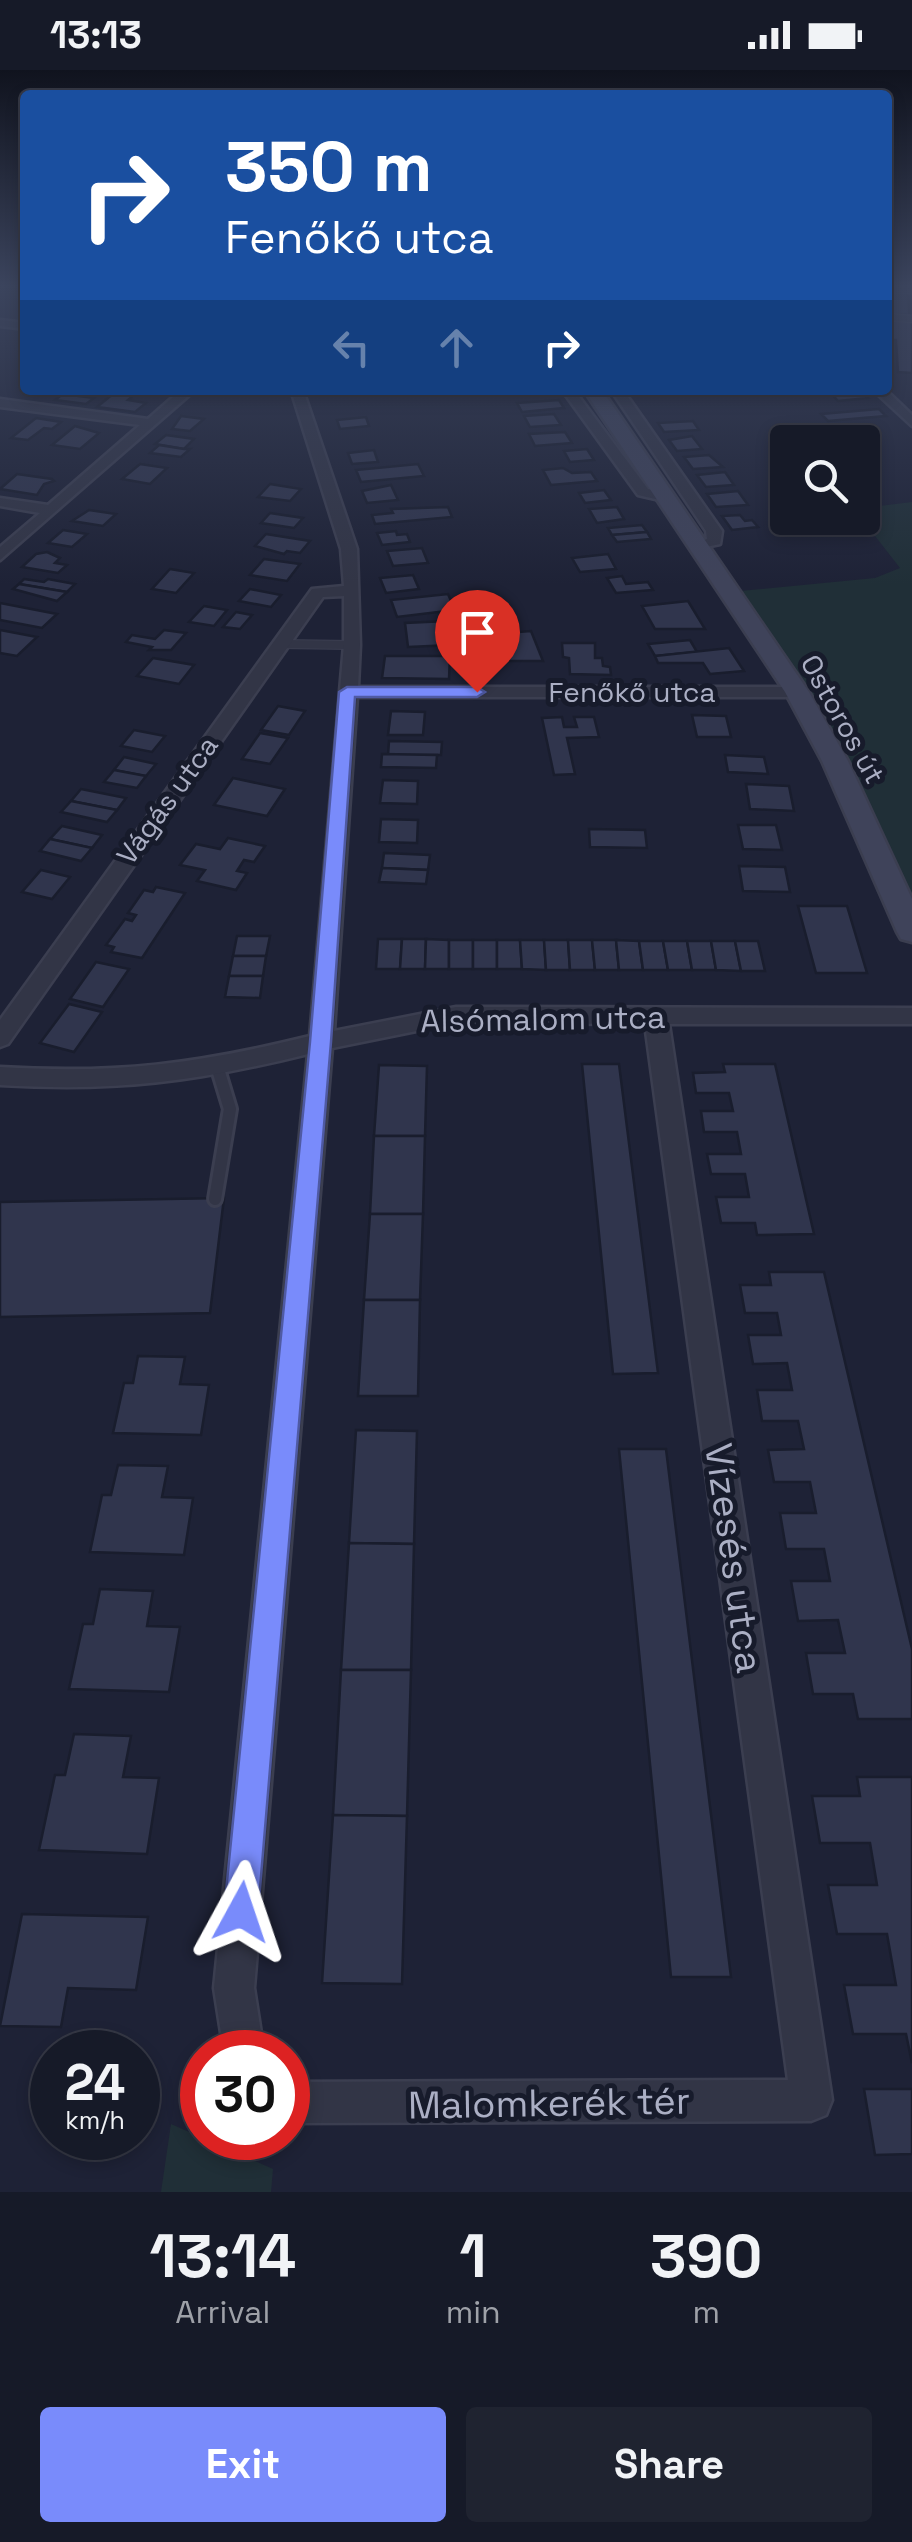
<!DOCTYPE html>
<meta charset="utf-8">
<style>
body{margin:0;font-family:"Space Grotesk",sans-serif;background:#1f2330;color:#f1f3f6;height:100vh;display:flex;flex-direction:column;font-size:38px;white-space:nowrap}
*{box-sizing:border-box;margin:0}
p{font-size:32px;color:#9ea1a8}
.icon{flex:none;width:55px;height:55px;fill:none;stroke:currentColor;stroke-width:2;stroke-linecap:round;stroke-linejoin:round}
.map{position:relative;height:2122px;overflow:hidden}
.sheet{display:flex;flex-direction:column;background:#161a28;flex:1}
.sheet>*{flex:none}
.guide{position:absolute;left:20px;top:20px;width:872px;height:305px;border-radius:10px;box-shadow:0 5px 15px #0003,0 0 0 2px #353845;background:#1a4fa0;color:#fff;overflow:hidden}
.buttons{position:absolute;left:770px;top:355px;display:grid;gap:20px}
.buttons a{display:grid;place-items:center;width:110px;height:110px;border-radius:10px;background:#161a28;box-shadow:0 5px 15px #0003,0 0 0 2px #353845;font-size:50px}
.speed{position:absolute;left:30px;top:1960px;display:flex;gap:20px;font-size:50px;font-weight:700;text-align:center}
.speed>*{display:grid;place-content:center;width:130px;height:130px;border-radius:50%;background:#161a28;box-shadow:0 5px 15px #0003,0 0 0 2px #353845;line-height:1}
.speed small{font-size:25px;font-weight:400}
.speed .limit{border:15px solid #d22;background:#fff;color:#111}
.pin{position:absolute;display:grid;place-items:center;width:85px;height:85px;color:#fff;margin:-102px -42px;border-radius:50% 50% 50% 0;rotate:-45deg;box-shadow:0 0 10px #0007}
.pin .icon{rotate:45deg}
.me{position:absolute;width:110px;margin:-55px;rotate:5deg;stroke-linejoin:round;filter:drop-shadow(0 0 8px #0008)}
.turn{display:flex;align-items:center;gap:35px;height:210px;padding:0 40px;font-size:45px}
.turn .icon{width:130px;height:130px;stroke-width:2.5}
.turn b{display:block;font-size:70px;line-height:85px}
.lanes{display:flex;align-items:center;height:95px;padding:0 40px;background:#0003;justify-content:center;gap:50px;direction:ltr}
.lanes .off{opacity:.35}
.eta{display:flex;justify-content:space-evenly;align-items:center;height:170px;text-align:center}
.eta b{font-size:60px;font-weight:800;line-height:70px}
.action{display:flex;gap:20px;margin-top:auto;padding:20px 40px}
.action a{flex:1;height:115px;border-radius:10px;background:#798bfb;color:#fff;font-size:40px;font-weight:800;line-height:115px;text-align:center}
.action a+a{background:#1f2330;color:#f1f3f6}
.status{display:flex;justify-content:space-between;align-items:center;height:70px;padding:0 50px;background:#161a28;direction:ltr}
.status svg{height:28px;fill:currentColor}
.map>svg:first-child{display:block}
</style>
<div class="status"><b>13:13</b><svg viewBox="0 0 49 12"><path d="M0 12V9h3v3zM5 12V6h3v6zM10 12V3h3v9zM15 12V0h3v12zM26 1h20v11H26zM47 4h2v5h-2z"/></svg></div>
<div class="map">
<svg width="912" height="2122" viewBox="0 0 912 2122">
<rect width="100%" height="100%" fill="#1e2236"/>
<g fill="#202f37">
<path d="M912,432V850L740,521L875,508L900,498L861,448L863,438Z"/>
<path d="M171,2054L273,2099L271,2122H161Z"/>
</g>
<g fill="#30354d" stroke="#191d2d" stroke-width="2.5">
<path d="M888,220L908,221L909,245L888,244Z"/>
<path d="M888,248L912,250V303L898,302L896,270H888Z"/>
<path d="M68,320H87L78,326L94,328L86,334L55,330Z"/>
<path d="M859,320L868,328L838,331L829,321Z"/>
<path d="M114,323L134,325L128,330L146,333L135,342L97,337Z"/>
<path d="M559,330L564,338L522,342L517,333Z"/>
<path d="M879,339L886,346L828,351L821,344Z"/>
<path d="M554,344L561,355L530,357L524,346Z"/>
<path d="M181,346L204,349L190,361L172,359Z"/>
<path d="M366,347L369,356L340,359L337,350Z"/>
<path d="M36,348L61,352L52,359L44,358L28,370L11,368Z"/>
<path d="M693,351L699,360L664,362L658,353Z"/>
<path d="M75,356L99,363L80,379L52,375Z"/>
<path d="M565,362L572,373L535,376L529,364Z"/>
<path d="M166,365L194,369L184,379L155,374Z"/>
<path d="M692,366L702,379L677,381L669,370Z"/>
<path d="M159,375L184,379H190L181,387L150,383Z"/>
<path d="M587,379L594,390L570,392L564,381Z"/>
<path d="M374,380L378,392L352,394L348,383Z"/>
<path d="M709,385L723,397L693,399L684,387Z"/>
<path d="M140,394L167,398L150,414L122,409Z"/>
<path d="M418,394L424,406L361,412L356,400Z"/>
<path d="M563,398L572,403L591,402L597,411L551,415L543,400Z"/>
<path d="M725,402L734,415L706,417L697,405Z"/>
<path d="M17,404L52,409L54,411L44,414L37,425L0,419Z"/>
<path d="M270,414L301,419L290,431L258,427Z"/>
<path d="M391,415L398,430L367,433L362,421Z"/>
<path d="M604,420L611,430L585,433L579,423Z"/>
<path d="M738,421L748,435L716,437L707,424Z"/>
<path d="M448,437L452,447L375,454L372,445L393,443L391,439Z"/>
<path d="M617,437L624,449L597,453L589,439Z"/>
<path d="M89,440L116,444L103,456L72,451Z"/>
<path d="M270,443L303,448L294,458L261,453Z"/>
<path d="M740,445L745,451L752,450L758,457L732,460L722,446Z"/>
<path d="M642,455L647,462L612,465L608,458Z"/>
<path d="M63,460L87,464L72,477L48,473Z"/>
<path d="M396,461L397,465L407,464L410,472L382,475L377,463Z"/>
<path d="M647,462L651,469L617,472L612,465Z"/>
<path d="M266,464L310,471L300,483L287,481L284,484L255,476Z"/>
<path d="M422,478L428,493L393,496L387,481Z"/>
<path d="M47,482L60,488L55,493L67,495L58,503L22,497L36,484Z"/>
<path d="M608,484L616,499L580,502L572,488Z"/>
<path d="M264,489L300,494L287,511L250,505Z"/>
<path d="M170,499L194,503L176,523L152,519Z"/>
<path d="M413,505L419,519L386,523L380,508Z"/>
<path d="M622,506L626,514L648,512L653,520L616,523L607,508Z"/>
<path d="M24,509L44,512L48,509L75,514L67,522L19,514Z"/>
<path d="M19,514L67,522L57,531L13,519Z"/>
<path d="M250,519L281,525L271,537L239,531Z"/>
<path d="M448,524L455,540L397,547L391,530Z"/>
<path d="M688,531L705,559H655L642,536Z"/>
<path d="M0,533L57,544L42,558L0,550Z"/>
<path d="M204,536L227,540L214,556L189,552Z"/>
<path d="M236,542L252,545L240,559L223,557Z"/>
<path d="M447,551L452,575L408,577L405,553Z"/>
<path d="M0,560L37,567L17,586L0,583Z"/>
<path d="M164,560L186,563L171,580H149L152,577L126,572L132,565L155,569Z"/>
<path d="M531,561L543,591H502L493,564Z"/>
<path d="M690,570L697,582L655,586L648,574Z"/>
<path d="M562,573H595V588H602L603,596L610,597L611,605L570,604L569,588L563,587Z"/>
<path d="M729,578L744,601L710,604L703,593H658L655,586Z"/>
<path d="M385,586H450L449,609L382,608Z"/>
<path d="M153,588L194,595L179,614L137,606Z"/>
<path d="M278,636L305,641L289,665L261,660Z"/>
<path d="M391,641L425,642L423,665H388Z"/>
<path d="M692,645L726,646L731,667H697Z"/>
<path d="M562,647L564,657H577L574,647H594L599,667L567,668L575,704L554,705L542,648Z"/>
<path d="M134,660L165,666L152,682L121,676Z"/>
<path d="M260,663L288,668L270,694L242,689Z"/>
<path d="M389,671L442,672L441,685H388Z"/>
<path d="M382,684L437,685L436,698L381,697Z"/>
<path d="M725,685L764,687L768,704L728,702Z"/>
<path d="M124,687L156,694L146,706L114,700Z"/>
<path d="M114,700L146,706L137,718L104,712Z"/>
<path d="M233,708L285,719L267,746L214,735Z"/>
<path d="M383,710L418,711L417,734L380,733Z"/>
<path d="M746,714L789,716L794,741L750,739Z"/>
<path d="M81,719L126,728L117,740L71,731Z"/>
<path d="M71,731L117,740L107,752L61,742Z"/>
<path d="M381,749L418,750L417,773L379,772Z"/>
<path d="M738,755H776L782,780L743,779Z"/>
<path d="M62,756L102,765L92,778L50,769Z"/>
<path d="M589,759L645,760L647,778L590,777Z"/>
<path d="M228,768L265,776L254,792L244,790L237,801L247,803L236,820L197,811L205,800L180,795L196,774L220,779Z"/>
<path d="M50,769L92,778L81,791L40,781Z"/>
<path d="M384,783L430,785L428,800L382,798Z"/>
<path d="M739,796L785,797L790,822L743,821Z"/>
<path d="M382,798L428,800L426,814L379,812Z"/>
<path d="M41,800L70,807L52,829L22,822Z"/>
<path d="M156,817L185,823L142,888L111,882L114,877L106,875L125,849L132,851L136,845L128,843L144,820L153,822Z"/>
<path d="M798,836H847L867,903H816Z"/>
<path d="M237,866H270L266,886H233Z"/>
<path d="M378,869H402L400,899H376Z"/>
<path d="M402,869H426L425,899H400Z"/>
<path d="M426,869L449,870V899H425Z"/>
<rect x="449" y="870" width="24" height="29"/>
<rect x="473" y="870" width="24" height="29"/>
<path d="M497,870H520L522,899H497Z"/>
<path d="M520,870H544L546,900L522,899Z"/>
<path d="M544,870H568L570,900H546Z"/>
<path d="M568,870H592L595,900H570Z"/>
<path d="M592,870H616L619,900H595Z"/>
<path d="M616,870L639,871L643,900H619Z"/>
<path d="M639,871H663L668,900H643Z"/>
<path d="M663,871H687L692,900H668Z"/>
<path d="M687,871H711L716,900H692Z"/>
<path d="M711,871H735L741,901L716,900Z"/>
<path d="M735,871H758L765,901H741Z"/>
<path d="M233,886H266L263,906H229Z"/>
<path d="M96,892L129,899L103,937L70,929Z"/>
<path d="M229,906H263L260,928L225,927Z"/>
<path d="M69,934L102,942L74,982L40,973Z"/>
<path d="M582,994H619L658,1303L613,1304Z"/>
<path d="M723,994H775L814,1164L757,1165L755,1153H721L716,1127H749L745,1104H711L707,1084H741L737,1062H704L701,1041H733L729,1023H696L693,1003L725,1002Z"/>
<path d="M379,995L427,996L425,1066H374Z"/>
<path d="M374,1066H425L423,1144H370Z"/>
<path d="M224,1128L210,1243L0,1247V1132Z"/>
<path d="M370,1144H423L420,1230H364Z"/>
<path d="M769,1202H824L912,1579V1649H858L853,1624H813L806,1583H845L838,1550L798,1551L791,1511H830L824,1479H786L780,1443H816L810,1412H774L768,1380L804,1379L798,1351H762L757,1320H792L787,1293L753,1294L748,1265H781L777,1243H745L740,1215H771Z"/>
<path d="M364,1230H420L418,1326H358Z"/>
<path d="M138,1286L185,1287L180,1314L209,1315L201,1365L113,1363L124,1313H133Z"/>
<path d="M356,1360L417,1361L414,1474L349,1473Z"/>
<path d="M619,1379H666L731,1907H671Z"/>
<path d="M118,1395L168,1396L162,1427L193,1428L184,1485L90,1482L102,1425H111Z"/>
<path d="M349,1473L414,1474L411,1600H341Z"/>
<path d="M100,1519L153,1521L147,1556L180,1557L169,1622L69,1619L83,1554H93Z"/>
<path d="M341,1600H411L407,1746L333,1745Z"/>
<path d="M74,1664L131,1666L123,1707L159,1708L147,1784L39,1780L55,1705H65Z"/>
<path d="M857,1707H912V1993L906,1964H853L844,1915H896L887,1864H837L828,1815H877L870,1773H820L812,1726H860Z"/>
<path d="M333,1745L407,1746L402,1914L322,1913Z"/>
<path d="M22,1844L148,1847L136,1920L68,1918L61,1957L0,1956Z"/>
<path d="M864,2019H912V2084L875,2085Z"/>
</g>
<g fill="none" stroke-linecap="round" stroke-linejoin="round">
<defs>
<g id="service-far2">
<path d="M888,219L912,220"/>
<path d="M888,247L912,249"/>
</g>
<path id="service-far1" d="M280,574L352,575"/>
<path id="service" d="M215,1129L230,1039L217,996"/>
<g id="minor">
<path d="M0,250L25,253V259L0,256Z"/>
<path d="M181,320H195L0,490V477L40,443L0,436V428L48,435L140,355L0,337V329L148,349Z"/>
<path d="M291,320H303L357,479L360,575L358,617H797L806,622L797,627H357L334,961L456,937L912,938V954H669L832,2030L826,2045L811,2051L288,2053V2012L788,2010L645,954L456,953L332,978L254,1918L264,1982H224L214,1918L308,984C195,1012 117,1022 0,1015V997C117,1004 196,994 310,966L344,575V526L323,527L8,974L0,977V950L312,519L344,516L341,479Z"/>
<path d="M562,320H574L648,419L673,427V433L638,425Z"/>
<path d="M611,320H623L722,461L720,474L696,479V473L707,469L706,461Z"/>
<path d="M873,320H886L912,345V356Z"/>
</g>
<path id="secondary" d="M584,320H602L809,622L848,691L912,829V872L901,869L897,862L822,691L785,622Z"/>
</defs>
<use href="#service-far2" stroke="#3b3e50" stroke-width="9"/>
<use href="#service-far1" stroke="#3b3e50" stroke-width="10"/>
<use href="#service" stroke="#3b3e50" stroke-width="18"/>
<use href="#minor" stroke="#3b3e50" stroke-width="5"/>
<use href="#secondary" stroke="#3b3e50" stroke-width="5"/>
<use href="#service-far2" stroke="#323546" stroke-width="6"/>
<use href="#service-far1" stroke="#323546" stroke-width="8"/>
<use href="#service" stroke="#323546" stroke-width="12"/>
<use href="#minor" fill="#323546" fill-rule="evenodd"/>
<use href="#secondary" fill="#3f435a" fill-rule="evenodd"/>
</g>
<linearGradient id="sky" x2="0" y2="1"><stop stop-color="#10131e"/><stop offset="0.42" stop-color="#3b445d"/><stop offset="1" stop-color="#3b445d" stop-opacity="0"/></linearGradient>
<rect width="912" height="514" fill="url(#sky)"/>
<path fill="#798bfb" stroke="#4f5aa3" stroke-width="2.5" d="M347,617H477L485,622L477,627H355L331,972L258,1842L253,1854L241,1859L229,1854L224,1842L310,972L339,622Z"/>
<g text-anchor="middle" stroke-width="10" stroke-linejoin="round" paint-order="stroke">
<g font-size="28" fill="#abafc4" stroke="#171b2b">
<text x="632" y="632">Fenőkő utca</text>
<text transform="translate(843 649) rotate(61)" y="10">Ostoros út</text>
<text transform="translate(167 730) rotate(-54)" y="10">Vágás utca</text>
</g>
<g font-size="32" fill="#abafc4" stroke="#171b2b">
<text transform="translate(543 949) rotate(-1)" y="11">Alsómalom utca</text>
</g>
<g font-size="38" fill="#abafc4" stroke="#171b2b">
<text transform="translate(734 1488) rotate(82)" y="13">Vízesés utca</text>
<text transform="translate(549 2033) rotate(-1)" y="13">Malomkerék tér</text>
</g>
</g>
</svg>
<div class="buttons">
<a><svg class="icon" aria-label="search" viewBox="0 0 24 24"><circle cx="10" cy="10" r="6"/><path d="M15 15l6 6"/></svg></a>
</div>
<div class="speed"><div>24<small>km/h</small></div><div class="limit">30</div></div>
<div class="pin" style="left:477px;top:622px;background:#d93025"><svg class="icon" aria-label="arrive" viewBox="0 0 24 24"><path d="M6 21V4h12l-3 4 3 4H6"/></svg></div>
<svg class="me" style="left:241px;top:1842px" viewBox="-20 -20 40 40"><path d="M0-17L14 15 0 8-14 15z" fill="#798bfb" stroke="#fff" stroke-width="4"/></svg>
<div class="guide">
<div class="turn"><svg class="icon" aria-label="right" viewBox="0 0 24 24"><path d="M7 20v-9h11M14 6l5 5-5 5"/></svg><div><b>350 m</b>Fenőkő utca</div></div>
<div class="lanes"><svg class="icon off" aria-label="left" viewBox="0 0 24 24"><path d="M17 20v-9H6M10 6l-5 5 5 5"/></svg><svg class="icon off" aria-label="ahead" viewBox="0 0 24 24"><path d="M12 20V5M6 11l6-6 6 6"/></svg><svg class="icon" aria-label="right" viewBox="0 0 24 24"><path d="M7 20v-9h11M14 6l5 5-5 5"/></svg></div>
</div>
</div>
<section class="sheet">
<div class="eta">
<div><b>13:14</b><p>Arrival</p></div>
<div><b>1</b><p>min</p></div>
<div><b>390</b><p>m</p></div>
</div>
<div class="action"><a>Exit</a><a>Share</a></div>
</section>
